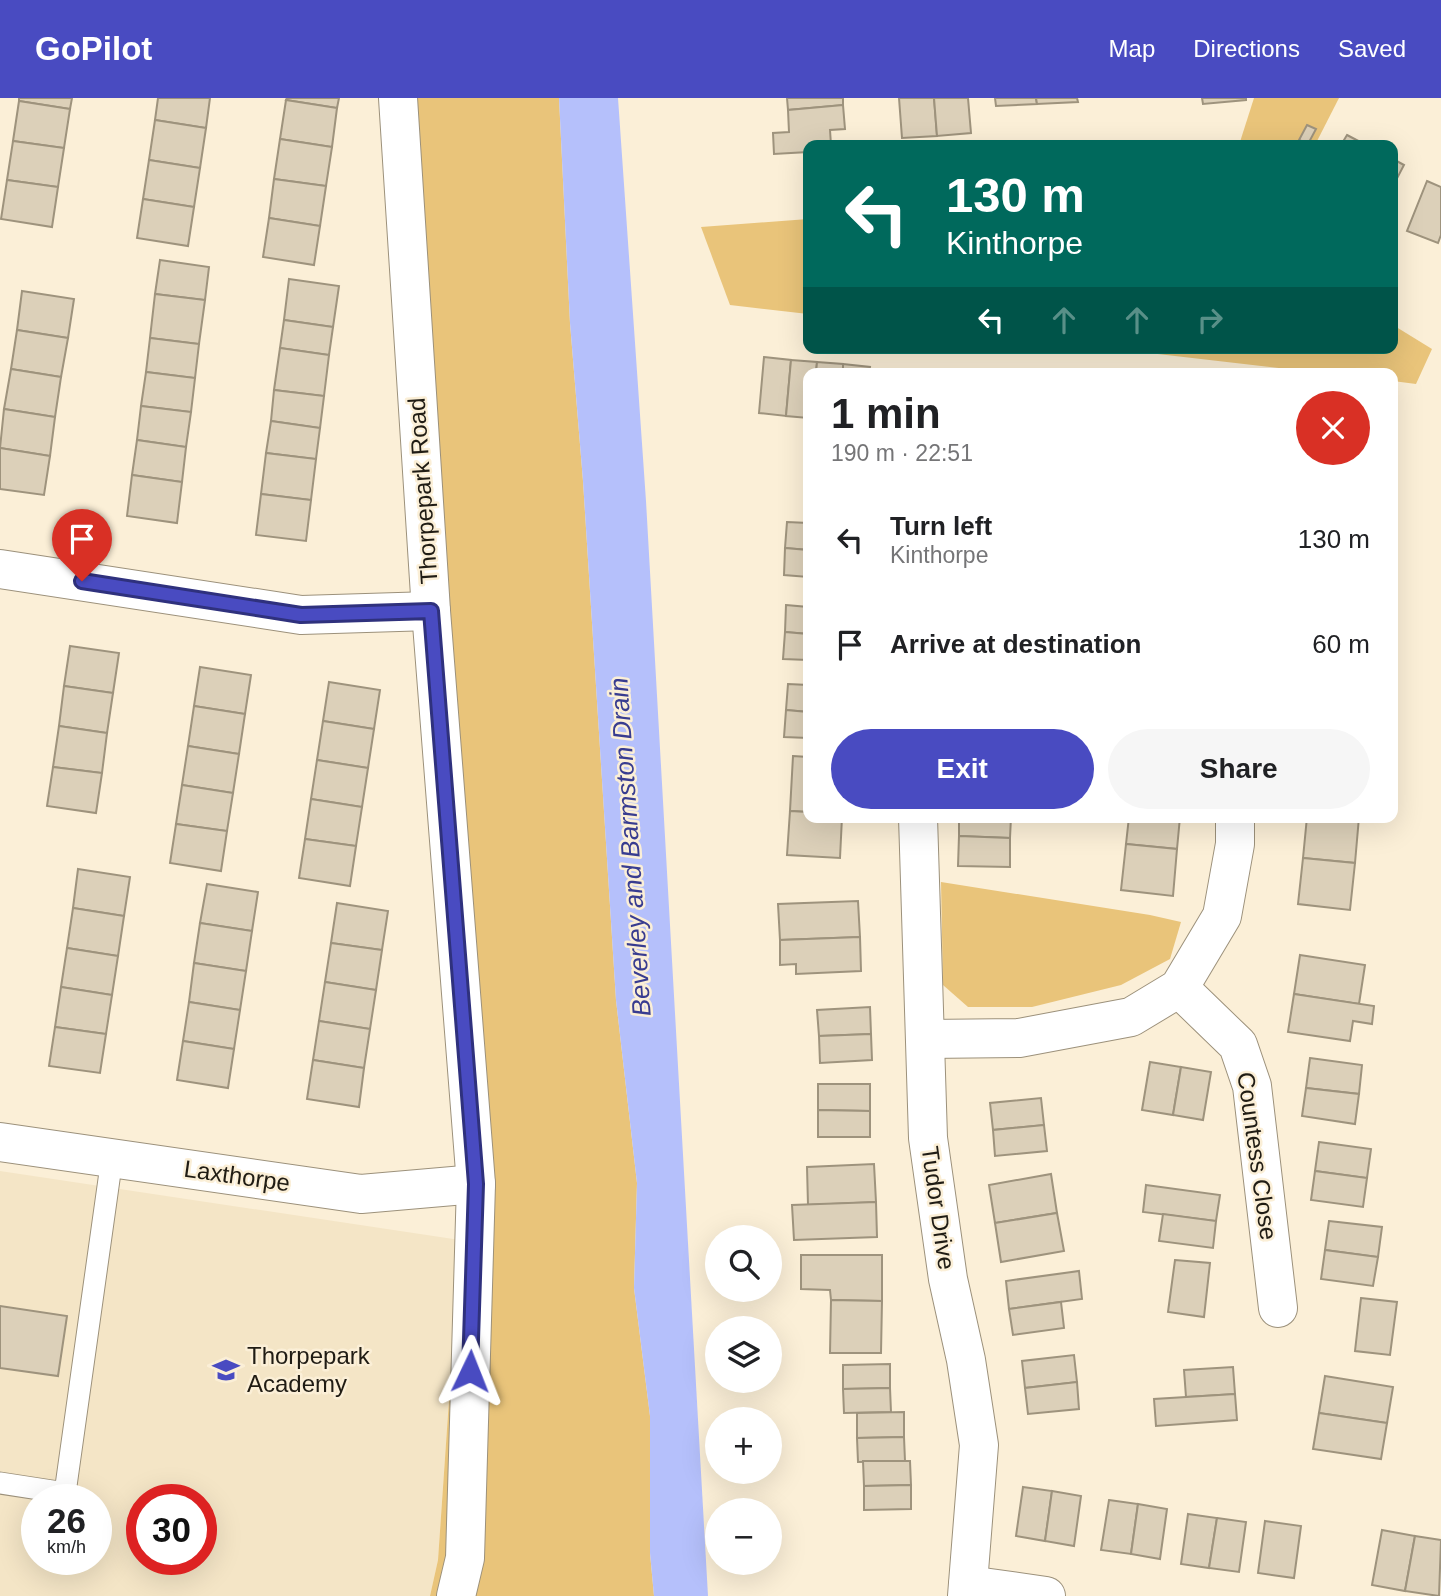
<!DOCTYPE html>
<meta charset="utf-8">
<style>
body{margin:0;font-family:Arial,sans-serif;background:#f6f6f6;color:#202124;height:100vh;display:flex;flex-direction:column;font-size:26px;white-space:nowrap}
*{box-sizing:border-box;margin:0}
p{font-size:23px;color:#757577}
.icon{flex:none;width:38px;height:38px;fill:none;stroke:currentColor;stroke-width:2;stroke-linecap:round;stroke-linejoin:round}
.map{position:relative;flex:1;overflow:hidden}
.panel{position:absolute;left:803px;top:270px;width:595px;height:455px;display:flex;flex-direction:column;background:#fff;border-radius:14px;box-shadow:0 7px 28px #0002}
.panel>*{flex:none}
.top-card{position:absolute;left:803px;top:42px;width:595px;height:214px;border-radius:14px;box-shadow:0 7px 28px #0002;background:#00695c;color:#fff;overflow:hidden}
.tools{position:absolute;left:705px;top:1127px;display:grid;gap:14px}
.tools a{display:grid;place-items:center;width:77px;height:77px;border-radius:50%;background:#fff;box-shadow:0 7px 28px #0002;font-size:35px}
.speed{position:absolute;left:21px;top:1386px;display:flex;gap:14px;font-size:35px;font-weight:700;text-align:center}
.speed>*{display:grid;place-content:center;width:91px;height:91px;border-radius:50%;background:#fff;box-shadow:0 7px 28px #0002;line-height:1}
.speed small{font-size:18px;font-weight:400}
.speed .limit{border:10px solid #d22;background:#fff;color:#111}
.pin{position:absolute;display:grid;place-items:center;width:60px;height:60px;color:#fff;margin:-72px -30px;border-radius:50% 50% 50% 0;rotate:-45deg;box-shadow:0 0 7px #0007}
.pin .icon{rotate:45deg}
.me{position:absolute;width:77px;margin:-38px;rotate:2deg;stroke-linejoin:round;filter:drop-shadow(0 0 5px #0008)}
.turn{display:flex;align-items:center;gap:24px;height:147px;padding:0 28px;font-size:32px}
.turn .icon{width:91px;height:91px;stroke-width:2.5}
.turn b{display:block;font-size:49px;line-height:60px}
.lanes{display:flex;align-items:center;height:66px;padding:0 28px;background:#0003;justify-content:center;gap:35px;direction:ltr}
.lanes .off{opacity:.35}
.round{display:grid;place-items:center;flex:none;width:74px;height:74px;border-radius:37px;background:#f6f6f6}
.summary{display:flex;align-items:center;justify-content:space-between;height:119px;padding:0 28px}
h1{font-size:42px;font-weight:800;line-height:52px}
.action{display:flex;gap:14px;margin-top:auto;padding:14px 28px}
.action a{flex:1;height:80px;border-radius:42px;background:#494bc1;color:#fff;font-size:28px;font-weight:800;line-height:80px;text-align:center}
.action a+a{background:#f6f6f6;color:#202124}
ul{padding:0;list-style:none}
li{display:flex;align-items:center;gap:21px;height:105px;padding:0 28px}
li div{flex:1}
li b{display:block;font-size:26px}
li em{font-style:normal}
header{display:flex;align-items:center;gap:42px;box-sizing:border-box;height:98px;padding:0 35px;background:#494bc1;color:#fff}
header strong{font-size:33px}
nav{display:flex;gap:38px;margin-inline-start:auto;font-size:24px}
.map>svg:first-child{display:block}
</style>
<header>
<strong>GoPilot</strong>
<nav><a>Map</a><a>Directions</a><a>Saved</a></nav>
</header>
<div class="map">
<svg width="1441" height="1498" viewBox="0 0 1441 1498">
<rect width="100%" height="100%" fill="#fbefd7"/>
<path fill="#f4e5c6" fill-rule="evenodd" d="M0,1073L460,1142L438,1462L430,1498H0ZM37,1402H96V1461H37ZM142,1402H201V1461H142Z"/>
<g fill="#e9c47a">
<path d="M411,0H559L570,225L583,383L616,902L637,1085L634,1190L650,1318V1455L654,1498H430L438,1462L460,1142Z"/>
<path d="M1254,0H1339L1315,47H1239Z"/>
<path d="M808,121V216L730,207L701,129Z"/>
<path d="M1393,227L1432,251L1416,286L1393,283V275H1322L1106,250H1393Z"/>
<path d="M941,784L1150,817L1181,824L1170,861L1121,887L1032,909H968L943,887Z"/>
</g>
<path fill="#b5c0fb" d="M559,0H618L646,403L708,1498H654L650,1455V1318L634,1190L637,1085L616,902L583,383L570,225Z"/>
<g fill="#dcd0b9" stroke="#9e937d" stroke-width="2">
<path d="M19,0H72L70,11L19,3Z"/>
<path d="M158,0H210L206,30L155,22Z"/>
<path d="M287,0H339L337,10L286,2Z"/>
<path d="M787,0H843V7L788,12Z"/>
<path d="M899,0H934L937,38L902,40Z"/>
<path d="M934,0H968L971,35L937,38Z"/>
<path d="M995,0H1036L1037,6L996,8Z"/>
<path d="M1036,0H1077L1078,4L1037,6Z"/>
<path d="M1202,0H1246V2L1203,6Z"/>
<path d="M286,2L337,10L332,49L280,41Z"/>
<path d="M19,3L70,11L64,50L13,43Z"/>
<path d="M843,7L845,31L830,32L831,47H808V54L774,56L773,35L789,34L788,12Z"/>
<path d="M155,22L206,30L200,70L149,62Z"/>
<path d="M1307,27L1316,31L1308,46L1299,42Z"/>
<path d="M1347,37L1366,47H1341Z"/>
<path d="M280,41L332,49L326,88L274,81Z"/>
<path d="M13,43L64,50L58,89L7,82Z"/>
<path d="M1393,61L1404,67L1393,88Z"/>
<path d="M149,62L200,70L194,109L143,101Z"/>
<path d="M274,81L326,88L320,128L269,120Z"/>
<path d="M7,82L58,89L52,129L1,121Z"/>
<path d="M1427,83L1441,89V137L1438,145L1407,133Z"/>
<path d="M143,101L194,109L188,148L137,140Z"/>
<path d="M269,120L320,128L314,167L263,159Z"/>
<path d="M160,162L209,169L205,202L155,196Z"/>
<path d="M289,181L339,188L333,229L284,222Z"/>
<path d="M22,193L74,201L68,240L17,232Z"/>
<path d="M155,196L205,202L199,246L150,240Z"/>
<path d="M284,222L333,229L329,257L280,250Z"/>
<path d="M17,232L68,240L61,279L11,271Z"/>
<path d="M150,240L199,246L195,280L146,274Z"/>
<path d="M280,250L329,257L324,298L274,292Z"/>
<path d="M764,259L791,262L786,318L759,315Z"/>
<path d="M791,262L817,264L816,275H808V320L786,318Z"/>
<path d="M817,264L843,266V275H816Z"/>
<path d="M843,266L870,269L869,275H843Z"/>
<path d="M11,271L61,279L55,319L4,311Z"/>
<path d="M146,274L195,280L191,314L141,308Z"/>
<path d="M274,292L324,298L320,330L271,323Z"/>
<path d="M141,308L191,314L186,349L137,342Z"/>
<path d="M4,311L55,319L50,358L0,350Z"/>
<path d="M271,323L320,330L316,361L266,355Z"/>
<path d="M137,342L186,349L182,384L132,377Z"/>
<path d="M0,350L50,358L44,397L0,391Z"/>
<path d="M266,355L316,361L311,402L261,396Z"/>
<path d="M132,377L182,384L177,425L127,418Z"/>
<path d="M261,396L311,402L306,443L256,437Z"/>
<path d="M787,424L808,425V452L785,450Z"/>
<path d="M785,450L808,452V479L784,477Z"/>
<path d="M786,507L808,509V536L785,534Z"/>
<path d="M785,534L808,536V562L783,561Z"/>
<path d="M70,548L119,555L113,595L64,588Z"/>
<path d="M200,569L251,577L245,616L194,608Z"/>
<path d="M329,584L380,592L374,631L323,623Z"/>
<path d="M788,586L808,587V614L786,612Z"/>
<path d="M64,588L113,595L107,635L59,628Z"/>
<path d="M194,608L245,616L239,656L188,648Z"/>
<path d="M786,612L808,614V640L784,639Z"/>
<path d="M323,623L374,631L368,670L317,662Z"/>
<path d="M59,628L107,635L102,675L53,669Z"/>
<path d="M188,648L239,656L233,695L182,687Z"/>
<path d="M793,658L808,659V714L790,713Z"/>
<path d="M317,662L368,670L362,709L311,701Z"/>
<path d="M53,669L102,675L96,715L47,708Z"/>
<path d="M182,687L233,695L227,733L176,726Z"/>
<path d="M311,701L362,709L356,748L305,741Z"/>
<path d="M790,713L808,714V719H842L840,760L787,757Z"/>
<path d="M959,719H1011L1010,740L959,738Z"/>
<path d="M1129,719H1180L1177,751L1126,746Z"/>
<path d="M1307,719H1359L1355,765L1303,760Z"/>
<path d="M176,726L227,733L221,773L170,765Z"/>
<path d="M959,738L1010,740V769L958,768Z"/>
<path d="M305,741L356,748L350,788L299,780Z"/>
<path d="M1126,746L1177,751L1173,798L1121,792Z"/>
<path d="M1303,760L1355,765L1350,812L1298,806Z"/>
<path d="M78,771L130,779L124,818L73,810Z"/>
<path d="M207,786L258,794L252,833L200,825Z"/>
<path d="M858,803L860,839L780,842L778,806Z"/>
<path d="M337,805L388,813L382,852L331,845Z"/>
<path d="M73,810L124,818L118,858L67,850Z"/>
<path d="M200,825L252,833L246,873L194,865Z"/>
<path d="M860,839L861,873L796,876V866L780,867V842Z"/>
<path d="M331,845L382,852L376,892L325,884Z"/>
<path d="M67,850L118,858L112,897L61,889Z"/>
<path d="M1300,857L1365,867L1359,906L1294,896Z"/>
<path d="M194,865L246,873L240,912L189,904Z"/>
<path d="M325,884L376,892L370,931L319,923Z"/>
<path d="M61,889L112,897L106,936L55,929Z"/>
<path d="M1294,896L1374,908L1372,926L1353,923L1350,943L1288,934Z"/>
<path d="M189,904L240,912L234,951L183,943Z"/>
<path d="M870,909L871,936L819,938L817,912Z"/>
<path d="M319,923L370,931L364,970L313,962Z"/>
<path d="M55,929L106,936L100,975L49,968Z"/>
<path d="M871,936L872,962L820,965L819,938Z"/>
<path d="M183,943L234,951L228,990L177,982Z"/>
<path d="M1310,960L1362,967L1359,996L1306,990Z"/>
<path d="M313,962L364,970L359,1009L307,1001Z"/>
<path d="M1150,964L1181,969L1173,1017L1142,1012Z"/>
<path d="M1181,969L1211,974L1203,1022L1173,1017Z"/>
<path d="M818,986H870V1013L818,1012Z"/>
<path d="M1306,990L1359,996L1355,1026L1302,1018Z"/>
<path d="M1041,1000L1044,1027L993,1032L990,1005Z"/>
<path d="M818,1012L870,1013V1039H818Z"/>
<path d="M1044,1027L1047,1053L995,1058L993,1032Z"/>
<path d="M1319,1044L1371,1051L1367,1080L1315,1073Z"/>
<path d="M874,1066L876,1104L808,1107L807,1069Z"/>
<path d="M1315,1073L1367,1080L1363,1109L1311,1102Z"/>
<path d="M1051,1076L1057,1115L995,1125L989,1087Z"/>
<path d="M1146,1087L1220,1097L1216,1123L1143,1114Z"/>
<path d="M876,1104L877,1139L794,1142L792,1107Z"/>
<path d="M1057,1115L1064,1153L1001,1164L995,1125Z"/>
<path d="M1163,1116L1216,1123L1213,1150L1159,1143Z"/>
<path d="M1329,1123L1382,1129L1378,1159L1325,1152Z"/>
<path d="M1325,1152L1378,1159L1373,1188L1321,1181Z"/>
<path d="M801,1157H882V1203L831,1202L830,1192L801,1191Z"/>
<path d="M1175,1162L1210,1165L1204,1219L1168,1214Z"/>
<path d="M1079,1173L1082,1201L1009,1211L1006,1183Z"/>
<path d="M1361,1200L1397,1204L1390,1257L1355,1253Z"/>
<path d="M831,1202L882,1203L881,1255H830Z"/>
<path d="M1061,1204L1064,1230L1013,1237L1009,1211Z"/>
<path d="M0,1208L67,1218L58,1278L0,1270Z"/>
<path d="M1074,1257L1077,1284L1025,1290L1022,1263Z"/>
<path d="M890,1266V1290L843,1291V1267Z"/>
<path d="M1233,1269L1235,1296L1186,1299L1184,1272Z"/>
<path d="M1325,1278L1393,1289L1387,1325L1319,1315Z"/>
<path d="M1077,1284L1079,1311L1028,1316L1025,1290Z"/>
<path d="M890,1290L891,1314L844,1315L843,1291Z"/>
<path d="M1235,1296L1237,1322L1156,1328L1154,1301Z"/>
<path d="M904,1314V1339L857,1340V1315Z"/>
<path d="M1319,1315L1387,1325L1381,1361L1313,1351Z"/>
<path d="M904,1339L905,1363L858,1364L857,1340Z"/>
<path d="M863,1363H910L911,1387L864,1388Z"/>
<path d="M911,1387V1411L864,1412V1388Z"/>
<path d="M1023,1389L1052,1393L1045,1443L1016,1438Z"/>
<path d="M1052,1393L1081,1398L1074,1448L1045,1443Z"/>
<path d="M1109,1402L1138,1406L1131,1456L1101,1452Z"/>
<path d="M1138,1406L1167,1411L1160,1461L1131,1456Z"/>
<path d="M1188,1416L1217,1420L1209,1470L1181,1466Z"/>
<path d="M1217,1420L1246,1424L1239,1474L1209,1470Z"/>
<path d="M1265,1423L1301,1428L1294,1480L1258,1475Z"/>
<path d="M1382,1432L1415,1438L1405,1493L1372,1487Z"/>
<path d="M1415,1438L1441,1442L1439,1498L1405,1493Z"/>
</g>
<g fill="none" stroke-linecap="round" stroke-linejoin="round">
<defs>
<path id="lane" d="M0,1385L65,1395L112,1060"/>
<g id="street">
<path d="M398,0L431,513L476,1086L465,1460L456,1498"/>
<path d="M0,471L301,517L431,513"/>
<path d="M918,719L928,1040L948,1181L966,1262L979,1347L967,1498"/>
<path d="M1179,890L1238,947L1252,988L1278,1210"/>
<path d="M926,941L1019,940L1131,919L1179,890L1222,818L1235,746V719"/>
<path d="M0,1044L361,1096L476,1086"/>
<path d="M968,1487L1046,1498"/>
</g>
</defs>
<use href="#lane" stroke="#9c917b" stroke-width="23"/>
<use href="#street" stroke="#9c917b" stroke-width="40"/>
<use href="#lane" stroke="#fff" stroke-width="21"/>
<use href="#street" stroke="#fff" stroke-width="38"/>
</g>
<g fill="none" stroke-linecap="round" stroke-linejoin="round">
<defs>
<path id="route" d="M82,483L301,517L431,513L476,1086L470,1273"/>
</defs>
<use href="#route" stroke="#2f317d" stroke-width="18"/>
<use href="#route" stroke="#494bc1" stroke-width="12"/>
</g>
<defs>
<symbol id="school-bare" viewBox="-9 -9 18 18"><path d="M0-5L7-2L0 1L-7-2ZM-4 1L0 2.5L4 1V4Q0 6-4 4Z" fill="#494bc1" stroke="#fbefd7" stroke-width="2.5" paint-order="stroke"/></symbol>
</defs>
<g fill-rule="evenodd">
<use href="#school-bare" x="207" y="1253" width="38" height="38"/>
</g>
<g text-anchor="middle" stroke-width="5" stroke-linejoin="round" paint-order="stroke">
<g font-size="24" fill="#201c14" stroke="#fbefd7">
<text transform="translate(423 393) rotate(-94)" y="8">Thorpepark Road</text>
<text transform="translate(1257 1058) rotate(82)" y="8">Countess Close</text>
<text transform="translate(237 1078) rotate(8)" y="8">Laxthorpe</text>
<text transform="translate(938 1110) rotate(82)" y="8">Tudor Drive</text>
</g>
<g font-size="24" fill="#201c14" stroke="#fbefd7" text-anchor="start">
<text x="247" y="1266">Thorpepark<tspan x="247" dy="28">Academy</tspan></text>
</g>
<g font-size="26" font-style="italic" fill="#383c90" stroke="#fbefd7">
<text transform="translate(630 749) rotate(-94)" y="9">Beverley and Barmston Drain</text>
</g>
</g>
</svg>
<div class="tools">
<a><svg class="icon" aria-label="search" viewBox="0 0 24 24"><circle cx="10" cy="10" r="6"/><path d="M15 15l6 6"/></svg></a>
<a><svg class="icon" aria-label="layers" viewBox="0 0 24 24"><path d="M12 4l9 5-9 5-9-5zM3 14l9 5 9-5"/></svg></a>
<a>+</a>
<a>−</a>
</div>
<div class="speed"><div>26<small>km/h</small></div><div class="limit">30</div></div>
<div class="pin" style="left:82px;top:483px;background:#d93025"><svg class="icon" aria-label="arrive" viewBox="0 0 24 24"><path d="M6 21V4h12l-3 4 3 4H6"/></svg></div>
<svg class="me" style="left:470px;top:1273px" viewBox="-20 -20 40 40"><path d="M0-17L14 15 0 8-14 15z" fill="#494bc1" stroke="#fff" stroke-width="4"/></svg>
<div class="top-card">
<div class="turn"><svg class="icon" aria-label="left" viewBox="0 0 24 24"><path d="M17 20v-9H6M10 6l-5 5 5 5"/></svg><div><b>130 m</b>Kinthorpe</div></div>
<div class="lanes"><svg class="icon" aria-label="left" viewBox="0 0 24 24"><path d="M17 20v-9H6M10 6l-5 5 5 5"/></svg><svg class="icon off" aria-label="ahead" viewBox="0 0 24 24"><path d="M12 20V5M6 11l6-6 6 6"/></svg><svg class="icon off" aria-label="ahead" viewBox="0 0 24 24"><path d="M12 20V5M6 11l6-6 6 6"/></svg><svg class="icon off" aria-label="right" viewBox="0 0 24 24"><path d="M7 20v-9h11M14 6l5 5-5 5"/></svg></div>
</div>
<section class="panel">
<div class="summary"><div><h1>1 min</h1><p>190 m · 22:51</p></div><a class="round" style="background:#d93025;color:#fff"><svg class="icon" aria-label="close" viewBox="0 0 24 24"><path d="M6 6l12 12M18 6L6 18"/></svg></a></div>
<ul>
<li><svg class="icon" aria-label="left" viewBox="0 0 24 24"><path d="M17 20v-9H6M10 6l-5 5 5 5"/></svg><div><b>Turn left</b><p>Kinthorpe</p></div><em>130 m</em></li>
<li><svg class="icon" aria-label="arrive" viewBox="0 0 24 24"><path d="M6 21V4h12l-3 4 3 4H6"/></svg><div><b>Arrive at destination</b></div><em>60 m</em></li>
</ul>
<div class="action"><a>Exit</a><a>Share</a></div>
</section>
</div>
